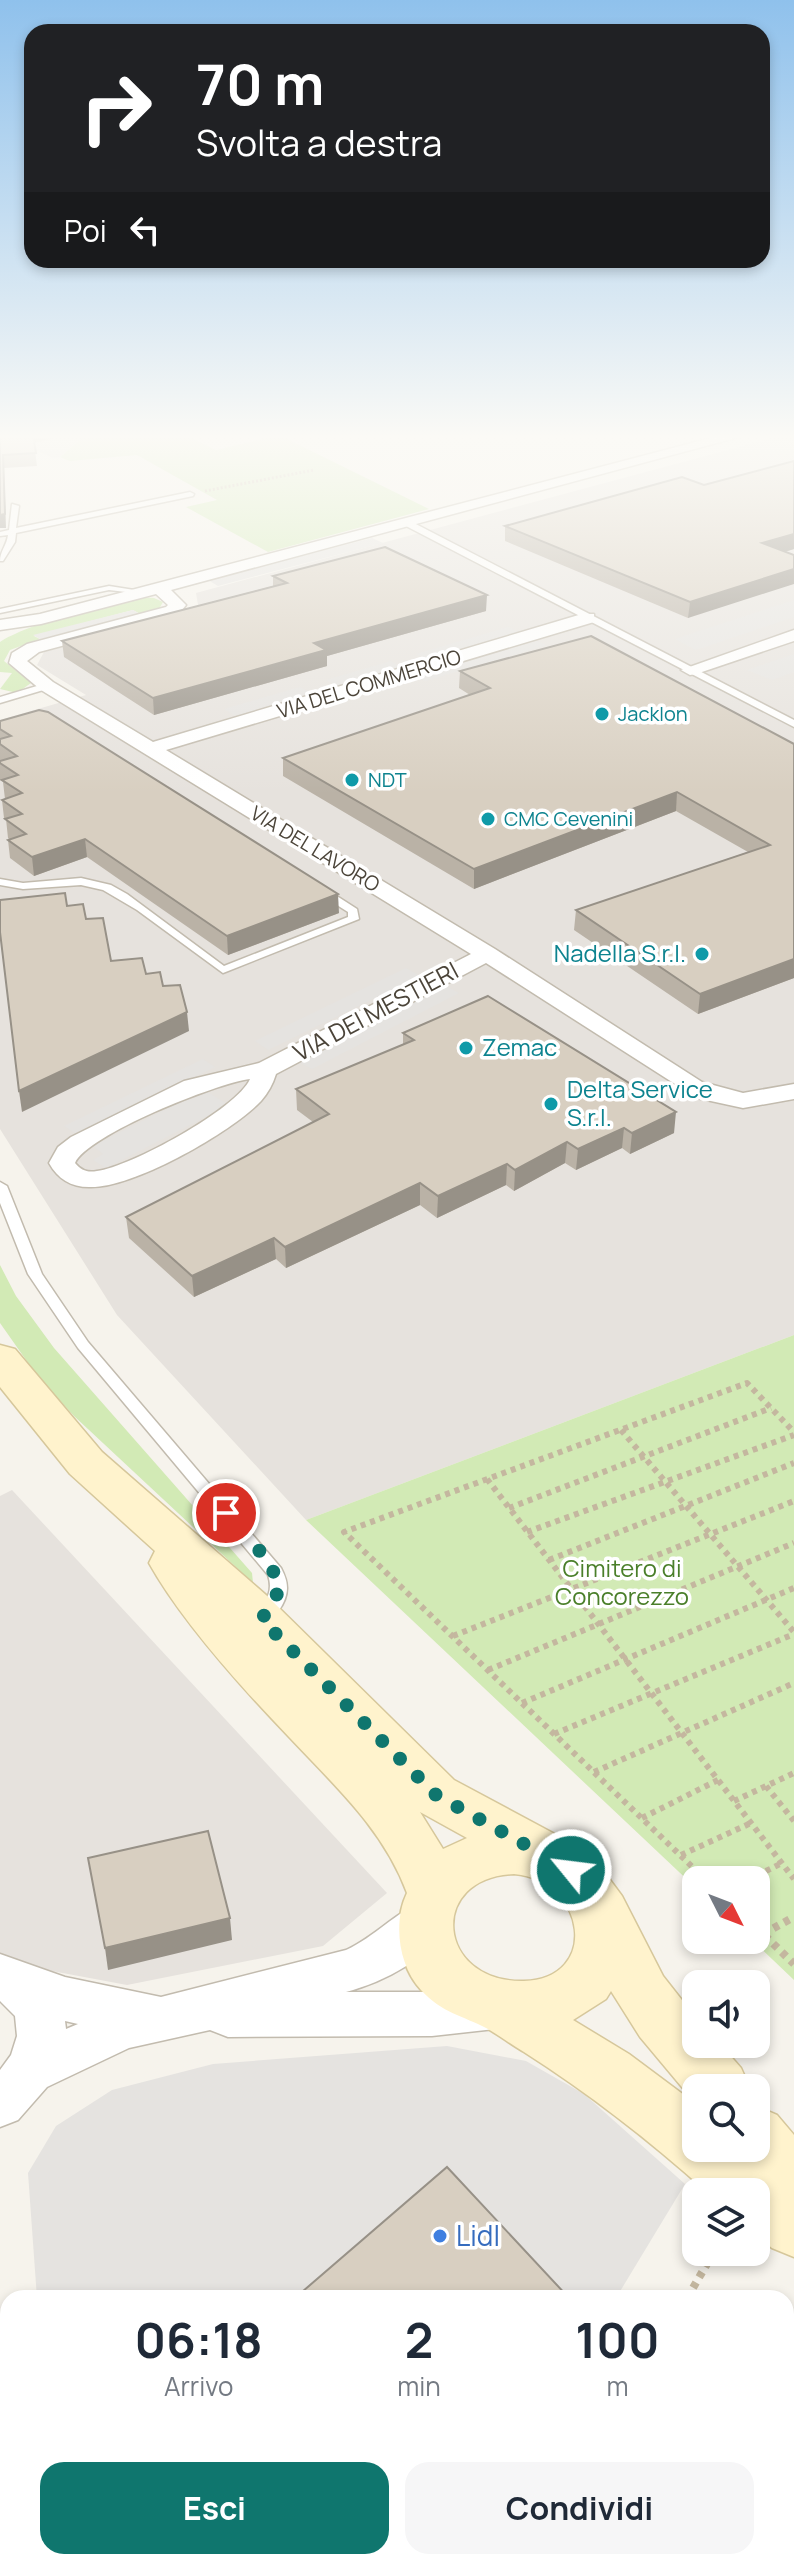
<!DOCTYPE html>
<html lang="it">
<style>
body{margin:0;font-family:Manrope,sans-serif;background:#f6f6f7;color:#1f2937;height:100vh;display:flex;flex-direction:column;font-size:30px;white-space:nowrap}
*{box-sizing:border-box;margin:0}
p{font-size:26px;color:#747a83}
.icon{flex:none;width:44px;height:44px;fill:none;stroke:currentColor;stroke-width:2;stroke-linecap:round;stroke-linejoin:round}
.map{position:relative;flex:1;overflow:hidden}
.sheet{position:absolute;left:0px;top:2290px;width:794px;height:280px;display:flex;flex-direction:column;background:#fff;border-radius:24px 24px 0 0;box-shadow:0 4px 12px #0003}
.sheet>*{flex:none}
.hud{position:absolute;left:24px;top:24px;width:746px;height:244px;border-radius:24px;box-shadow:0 4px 12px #0003;background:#202124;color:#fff;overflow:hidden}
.needle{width:52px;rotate:132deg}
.controls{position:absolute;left:682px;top:1866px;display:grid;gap:16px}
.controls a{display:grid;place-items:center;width:88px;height:88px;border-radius:16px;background:#fff;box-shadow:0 4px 12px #0003;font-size:40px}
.pin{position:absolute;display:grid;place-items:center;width:68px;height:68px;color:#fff;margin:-34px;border:4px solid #fff;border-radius:50%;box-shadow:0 2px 8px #0007}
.me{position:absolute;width:88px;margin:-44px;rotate:299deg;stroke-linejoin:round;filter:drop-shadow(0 0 6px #0008)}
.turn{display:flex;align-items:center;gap:28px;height:168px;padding:0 40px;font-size:36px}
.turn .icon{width:104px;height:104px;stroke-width:2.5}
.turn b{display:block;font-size:56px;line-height:68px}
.then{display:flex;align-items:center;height:76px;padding:0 40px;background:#0003;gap:16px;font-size:30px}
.eta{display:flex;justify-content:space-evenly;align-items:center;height:136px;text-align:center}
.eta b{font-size:48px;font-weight:700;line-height:56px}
.action{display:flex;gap:16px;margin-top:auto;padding:16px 40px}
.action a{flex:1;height:92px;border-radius:24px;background:#0f766e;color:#fff;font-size:32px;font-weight:700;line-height:92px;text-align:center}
.action a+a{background:#f6f6f7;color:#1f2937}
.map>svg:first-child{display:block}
</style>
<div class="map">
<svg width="794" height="2570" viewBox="0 0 794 2570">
<rect width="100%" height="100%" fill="#f6f3ec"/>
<path fill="#f7ead8" d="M12,2562H416L407,2570H13Z"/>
<g fill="#e6e2dd">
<path d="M0,434H87L60,457L53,458Z"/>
<path d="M787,434H794V1335L306,1520L117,1315L0,1129V720L86,695L37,665L44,652L199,611L196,593Z"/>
<path d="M12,1490L387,1893L323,1946L127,1985L36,1968L0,1954V1496Z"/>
</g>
<g fill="#d2eab5">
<path d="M87,434H183L216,450L279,435L429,509L268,552L186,507L217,500L137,455L70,461L60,457Z"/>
<path d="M154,598L163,602L159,609L140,614L133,610L34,636L40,639L10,650L4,661L31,683L17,693L0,689L12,673L0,672V642C25,625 125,595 154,598Z"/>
<path d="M0,1265L16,1296L54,1348L252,1573L253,1583L74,1416L38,1377L0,1323Z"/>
<path d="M794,1335V1980L752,1940H756V1880H696V1888L306,1520Z"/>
</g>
<g fill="#e5e3e0">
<path d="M372,538L383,543L218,586L208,580Z"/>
<path d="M794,600V617L696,650L675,639Z"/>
<path d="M133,610L140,614L40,639L33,635Z"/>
<path d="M508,627L520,633L428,660L416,654Z"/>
<path d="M537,641L547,645L425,681L415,676Z"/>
<path d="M794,654V672L772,680L747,670Z"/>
<path d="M391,661L402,667L337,686L326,680Z"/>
<path d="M300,687L311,693L235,716L224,709Z"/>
<path d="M406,968L420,976L268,1050L255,1041Z"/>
<path d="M444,985L459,993L312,1069L296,1061Z"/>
<path d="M203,1059L215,1067L76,1134L64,1126Z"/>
<path d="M204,1090L229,1105L106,1168L93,1160L103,1154L93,1146Z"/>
<path d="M447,2046L526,2061L584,2094L685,2184L616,2298H37L28,2173L56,2126L112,2090L213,2064Z"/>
<path d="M56,2562H151L157,2570H57Z"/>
</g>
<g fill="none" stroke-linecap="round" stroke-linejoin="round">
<defs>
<g id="service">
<path d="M190,492L194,494L193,496L16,533L15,542L3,561H0C0,551 7,545 8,535L0,536V532L9,530L12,504L19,506L16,528Z"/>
<path d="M404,521H410L794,720V727L404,525Z"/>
<path d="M109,586L147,592L143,594L109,590L0,613V609Z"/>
<path d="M47,683L50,684V688L0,703V697Z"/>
<path d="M81,878L111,885L127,894L224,966L348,917V912L321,895V891H329L357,909L359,919L223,973L137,910L103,890L81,885L23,889L0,885V879L23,883Z"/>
<path d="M0,1182L7,1186L42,1274L88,1342L281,1568C284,1574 287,1580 287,1588C287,1603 273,1624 258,1620L256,1616C265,1601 274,1593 268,1575L78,1348L28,1274L0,1203Z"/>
</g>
<g id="minor">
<path d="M726,434H750L171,590L186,605L178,615L39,652L27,661L53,682L153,742L582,614H594V622L166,750L495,949L702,1082L743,1093L794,1084V1099L743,1108L697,1098L486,963L276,1074C273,1084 268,1093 261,1101C232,1132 132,1189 89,1187C71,1187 58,1179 49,1163L58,1147L71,1137L184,1081L259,1063L471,954L41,690L9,663L12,653L27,644L166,607L168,605L156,594L41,624L0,630V620L40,614ZM250,1079C237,1109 130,1167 97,1171C87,1173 81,1170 75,1163C87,1135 217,1083 250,1079Z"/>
<path d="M794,630V641L696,674L690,675L681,670Z"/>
</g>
<path id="tertiary" d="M425,1901L442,1908L449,1922C431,1958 384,1982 346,1992H432L495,1985L512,1991L519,2007L512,2023L495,2029L432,2036L228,2037L210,2030L129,2048L47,2087L18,2120L0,2127V2070L11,2055L17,2036L15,2016L0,2001V1954L65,1977L161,1997L346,1950C375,1937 395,1912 425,1901ZM65,2021L78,2024L66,2029Z"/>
<path id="secondary" d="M0,1345L15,1349L102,1452L266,1595L454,1780L579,1847L596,1861L622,1896L663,1976L696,2018V2044H720L741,2068L750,2088H696V2104L640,2037L611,1991L606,1999L573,2020L629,2054L696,2104V2148H756V2106L777,2115L794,2135V2257L772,2248L756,2235V2192H707C650,2141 590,2094 524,2052C512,2045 500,2036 488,2029C462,2015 443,2014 421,1990C398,1965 393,1922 407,1893C384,1830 335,1786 290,1738C243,1689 182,1622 149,1563L155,1551L70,1474L0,1387ZM420,1812L467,1838L443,1849ZM514,1874C587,1881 600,1979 524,1981C436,1983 427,1877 514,1874Z"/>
</defs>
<use href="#service" stroke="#c2bbae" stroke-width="3"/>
<use href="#minor" stroke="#c2bbae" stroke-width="3"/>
<use href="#tertiary" stroke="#c2bbae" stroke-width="3"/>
<use href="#secondary" stroke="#d6c79b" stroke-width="3"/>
<path stroke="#c4b79f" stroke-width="3" stroke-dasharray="2 2" stroke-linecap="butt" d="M205,491L314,470"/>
<g stroke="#c4b79f" stroke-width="6" stroke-dasharray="5 5" stroke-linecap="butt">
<path d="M621,1430L794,1632"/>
<path d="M487,1479L794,1879"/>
<path d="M509,1508L771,1408"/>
<path d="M527,1532L794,1435"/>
<path d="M549,1560L794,1463"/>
<path d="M453,1636L794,1501"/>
<path d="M488,1670L794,1543"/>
<path d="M522,1703L794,1588"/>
<path d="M554,1734L794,1634"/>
<path d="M594,1772L794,1683"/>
<path d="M766,1786L794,1821"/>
<path d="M734,1801L794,1773"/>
<path d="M642,1818L718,1780"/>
<path d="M681,1855L751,1823"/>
<path d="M706,1880L344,1532L747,1383L794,1432"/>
<path d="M748,1880L782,1863"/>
</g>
<g stroke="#c4b79f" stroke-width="8" stroke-dasharray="6 6" stroke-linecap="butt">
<path d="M756,1927L794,1964"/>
<path d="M763,1934L794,1917"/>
<path d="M687,2298L714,2252"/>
<path d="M410,2570L417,2562"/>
</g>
<use href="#service" fill="#fff" fill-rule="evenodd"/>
<use href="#minor" fill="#fff" fill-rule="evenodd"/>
<use href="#tertiary" fill="#fff" fill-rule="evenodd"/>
<use href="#secondary" fill="#fff3cd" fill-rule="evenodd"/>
</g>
<g fill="#bab2a6">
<path d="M0,434H70L34,443L37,466L4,468L6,528Z"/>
<path d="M505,526L794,549L784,552L688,618L505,541Z"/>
<path d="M273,576L486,611L327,656V666L154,715L64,657L62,641L273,586Z"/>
<path d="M460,671L794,744V978L698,1014L574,930L576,910L748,852L676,811L474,889L283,776V758L470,695L459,688Z"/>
<path d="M0,721L339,913L228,955L87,857L34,876L10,858L8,840L9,839L8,838L6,819L4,818L2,800L5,799L3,782L0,780Z"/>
<path d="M403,1033L674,1133L630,1154L622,1148L576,1170L565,1163L514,1191L506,1185L437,1218L420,1205L286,1268L276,1259L194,1297L129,1238L126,1217L313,1122L297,1110L296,1089L403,1045Z"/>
<path d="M794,2319V2397L786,2388V2326Z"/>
<path d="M151,2562H358L349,2570H157Z"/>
<path d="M462,2562H660L651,2570H461Z"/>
<path d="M762,2562H786L794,2570H769Z"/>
</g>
<g fill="#979187">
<path d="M32,434H70L33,443Z"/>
<path d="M3,455L6,528H0V515Z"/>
<path d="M794,534V549L761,559L762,543Z"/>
<path d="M794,569V584L688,618L690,602Z"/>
<path d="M487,595L486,611L327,656V666L154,715L153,698L314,643Z"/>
<path d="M677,792L676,811L474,889V869Z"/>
<path d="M85,839L87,857L34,876L32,857Z"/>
<path d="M338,894L339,913L228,955L227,936Z"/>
<path d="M794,959V978L698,1014L700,994Z"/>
<path d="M187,1012L189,1031L22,1112L19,1091Z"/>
<path d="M676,1112L674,1133L630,1154L632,1133Z"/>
<path d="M624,1128L622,1148L576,1170L578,1149Z"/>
<path d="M567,1142L565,1163L514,1191L515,1170Z"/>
<path d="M507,1164L506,1185L437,1218L438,1196Z"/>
<path d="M420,1183V1205L286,1268L285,1247Z"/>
<path d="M274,1238L276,1259L194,1297L192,1276Z"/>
<path d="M230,1918L232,1940L108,1970L105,1948Z"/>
<path d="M350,2562H358L349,2570H342Z"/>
<path d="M643,2562H660L651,2570H634Z"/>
</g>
<g fill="#d8cfc1" stroke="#979187" stroke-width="2">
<path d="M0,434H33L36,453L3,455L5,514L0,515Z"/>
<path d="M794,461V534L762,543L794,555V569L690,602L505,526L682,477L704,485Z"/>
<path d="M385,547L487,595L314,643L326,650L153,698L62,641L287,583L273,576Z"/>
<path d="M591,636L794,744V959L700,994L576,910L770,845L677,792L474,869L283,758L490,688L460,671Z"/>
<path d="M39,710L48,712L338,894L227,936L85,839L32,857L8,840L26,834L5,819L22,814L2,800L22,793L2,780L18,775L0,763V761L17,756L0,744V739L11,736L0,729V721Z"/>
<path d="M65,893L67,906L83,904L86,919L103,918L111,961L142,958L146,974L160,972L163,986L180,985L187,1012L19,1091L0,932V900Z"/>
<path d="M488,996L676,1112L632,1133L624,1128L578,1149L567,1142L515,1170L507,1164L438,1196L420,1183L285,1247L274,1238L192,1276L126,1217L329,1114L296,1089L414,1040L403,1033Z"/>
<path d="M208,1831L230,1918L105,1948L88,1858Z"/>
<path d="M447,2167L569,2298H295Z"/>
<path d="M794,2319V2369L786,2360V2326Z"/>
<path d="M794,2443V2570H792L785,2562H786V2450Z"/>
<path d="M154,2562H350L342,2570H160Z"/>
<path d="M467,2562H643L634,2570H473Z"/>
</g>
<linearGradient id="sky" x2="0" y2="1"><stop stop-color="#8fc1ec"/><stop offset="0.55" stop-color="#fbfaf6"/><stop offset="1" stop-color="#fbfaf6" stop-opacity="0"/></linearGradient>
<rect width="794" height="794" fill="url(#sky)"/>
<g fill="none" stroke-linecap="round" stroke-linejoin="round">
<path stroke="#0f766e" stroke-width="14" stroke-dasharray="0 25.2" d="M226,1513L264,1556L280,1583L274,1604L261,1619L436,1795L571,1870"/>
</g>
<g fill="#0f9aa8" stroke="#fff" stroke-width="3">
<circle cx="602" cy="714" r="8"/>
<circle cx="352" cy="780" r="8"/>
<circle cx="488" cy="819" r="8"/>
<circle cx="702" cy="954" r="8"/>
<circle cx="466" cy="1048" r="8"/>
<circle cx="551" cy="1104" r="8"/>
</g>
<circle fill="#3f7fe0" stroke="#fff" stroke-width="3" cx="440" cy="2236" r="8"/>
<g text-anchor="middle" stroke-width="7" stroke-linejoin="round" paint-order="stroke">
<g font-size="20" fill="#4b4439" stroke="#fff">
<text transform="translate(369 684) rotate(-17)" y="7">VIA DEL COMMERCIO</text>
<text transform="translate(315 849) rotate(31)" y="7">VIA DEL LAVORO</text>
</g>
<g font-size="20" fill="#0d838f" stroke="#fff" text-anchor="start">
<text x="618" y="721">Jacklon</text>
<text x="368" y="787">NDT</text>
<text x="504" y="826">CMC Cevenini</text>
</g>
<g font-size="24" fill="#0d838f" stroke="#fff" text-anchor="start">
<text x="686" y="962" text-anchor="end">Nadella S.r.l.</text>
<text x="482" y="1056">Zemac</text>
<text x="567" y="1098">Delta Service<tspan x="567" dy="28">S.r.l.</tspan></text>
</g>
<g font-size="24" fill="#4b4439" stroke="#fff">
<text transform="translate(376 1012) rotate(-28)" y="8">VIA DEI MESTIERI</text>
</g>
<g font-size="24" fill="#4a7f2a" stroke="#fff">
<text x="622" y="1577">Cimitero di<tspan x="622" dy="28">Concorezzo</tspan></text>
</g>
<g font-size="28" fill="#366cbe" stroke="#fff" text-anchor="start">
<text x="456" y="2246">Lidl</text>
</g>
</g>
</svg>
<div class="controls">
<a><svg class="needle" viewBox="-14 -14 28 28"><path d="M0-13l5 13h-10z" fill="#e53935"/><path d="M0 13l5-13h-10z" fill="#747a83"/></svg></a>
<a><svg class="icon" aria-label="sound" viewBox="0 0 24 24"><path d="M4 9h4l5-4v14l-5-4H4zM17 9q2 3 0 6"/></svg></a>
<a><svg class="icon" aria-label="search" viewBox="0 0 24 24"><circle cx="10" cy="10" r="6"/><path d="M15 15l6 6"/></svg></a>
<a><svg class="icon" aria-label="layers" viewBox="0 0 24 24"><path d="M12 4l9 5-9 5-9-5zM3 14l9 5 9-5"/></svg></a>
</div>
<div class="pin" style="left:226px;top:1513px;background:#d93025"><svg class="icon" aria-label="arrive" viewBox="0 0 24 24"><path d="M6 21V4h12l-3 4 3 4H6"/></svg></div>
<svg class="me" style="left:571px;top:1870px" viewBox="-20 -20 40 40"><circle r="17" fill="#0f766e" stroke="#fff" stroke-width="3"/><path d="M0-11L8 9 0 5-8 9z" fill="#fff"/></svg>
<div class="hud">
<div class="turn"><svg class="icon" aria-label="right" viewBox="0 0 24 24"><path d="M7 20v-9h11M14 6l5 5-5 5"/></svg><div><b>70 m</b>Svolta a destra</div></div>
<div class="then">Poi<svg class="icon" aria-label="left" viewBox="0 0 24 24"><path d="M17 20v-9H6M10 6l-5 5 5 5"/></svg></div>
</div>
<section class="sheet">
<div class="eta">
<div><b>06:18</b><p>Arrivo</p></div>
<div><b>2</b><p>min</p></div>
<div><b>100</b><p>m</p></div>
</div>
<div class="action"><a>Esci</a><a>Condividi</a></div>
</section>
</div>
